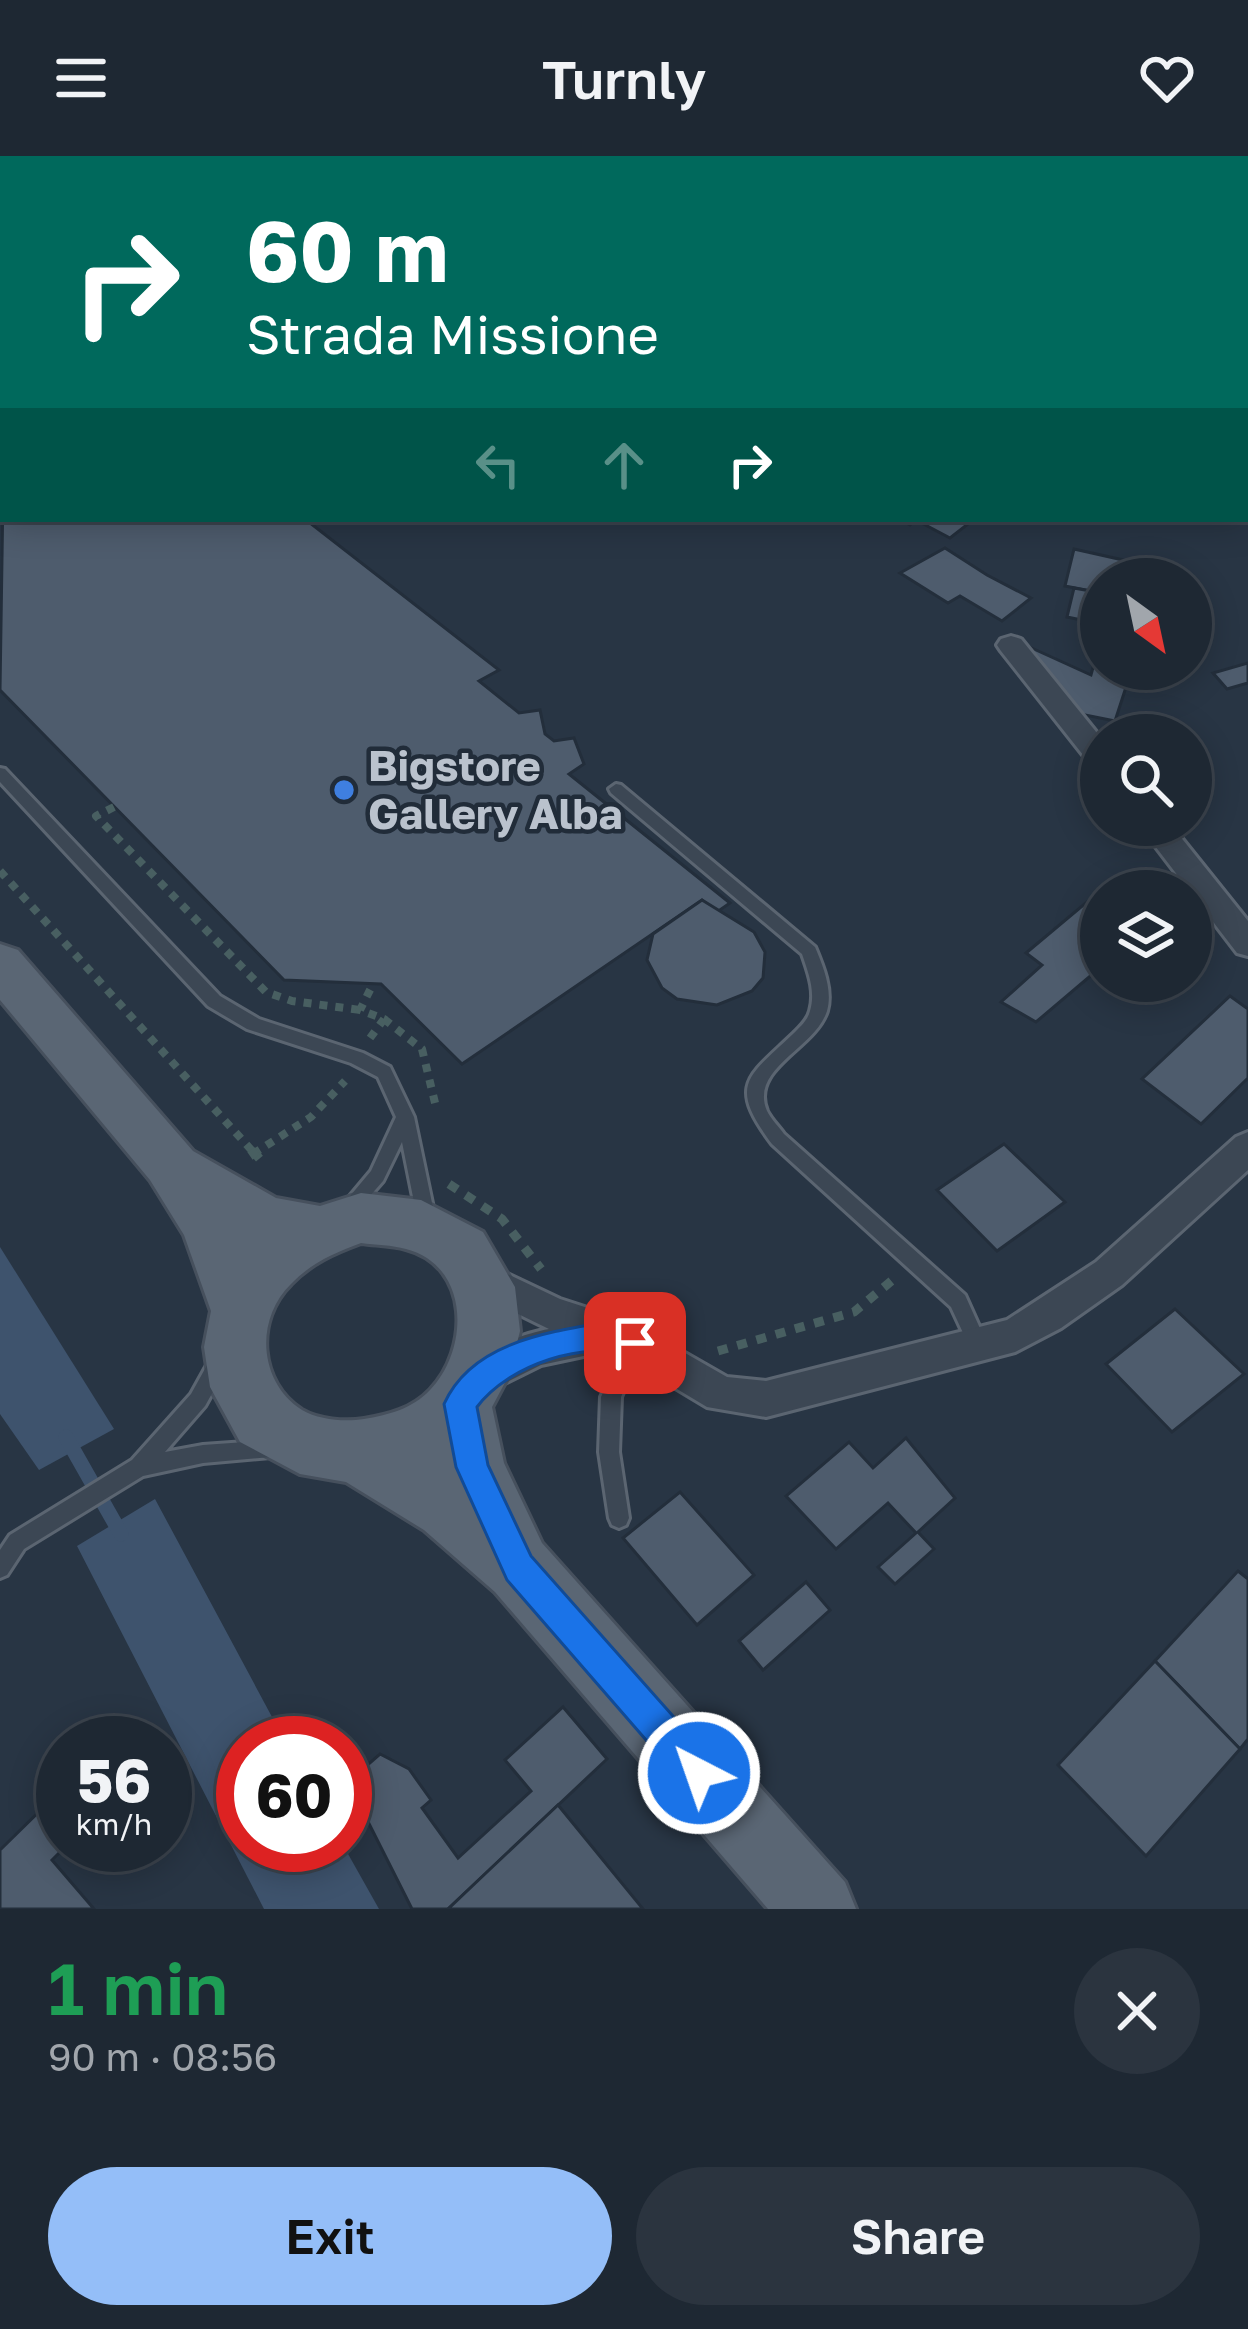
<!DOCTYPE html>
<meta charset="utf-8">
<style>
body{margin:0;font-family:"Golos Text",sans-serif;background:#2b343f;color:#f1f3f6;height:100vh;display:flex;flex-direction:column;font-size:45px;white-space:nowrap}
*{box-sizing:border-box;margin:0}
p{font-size:39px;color:#a1a6ac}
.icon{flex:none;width:66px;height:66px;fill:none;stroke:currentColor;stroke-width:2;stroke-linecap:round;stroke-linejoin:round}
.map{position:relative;height:1753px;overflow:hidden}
.details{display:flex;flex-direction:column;background:#1e2833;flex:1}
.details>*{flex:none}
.banner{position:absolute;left:0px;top:0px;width:1248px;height:366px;box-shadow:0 6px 30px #0003,0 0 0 3px #3c444e;background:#00695c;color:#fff;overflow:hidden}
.needle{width:78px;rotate:147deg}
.tools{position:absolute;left:1080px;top:402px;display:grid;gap:24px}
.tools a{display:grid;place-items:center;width:132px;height:132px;border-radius:50%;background:#1e2833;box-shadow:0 6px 30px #0003,0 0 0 3px #3c444e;font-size:60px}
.speed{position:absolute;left:36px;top:1560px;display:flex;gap:24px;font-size:60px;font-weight:700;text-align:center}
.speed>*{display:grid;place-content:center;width:156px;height:156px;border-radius:50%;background:#1e2833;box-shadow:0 6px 30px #0003,0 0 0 3px #3c444e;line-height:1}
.speed small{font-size:30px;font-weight:400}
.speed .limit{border:18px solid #d22;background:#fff;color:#111}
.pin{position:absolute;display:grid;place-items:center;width:102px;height:102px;color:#fff;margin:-51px;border-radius:24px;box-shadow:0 6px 18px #0006}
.me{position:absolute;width:132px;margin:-66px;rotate:319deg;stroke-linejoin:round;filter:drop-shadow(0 0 9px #0008)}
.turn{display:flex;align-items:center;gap:42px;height:252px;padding:0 48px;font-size:54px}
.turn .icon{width:156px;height:156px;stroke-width:2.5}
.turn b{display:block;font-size:84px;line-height:102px}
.lanes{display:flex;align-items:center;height:114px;padding:0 48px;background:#0003;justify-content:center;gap:60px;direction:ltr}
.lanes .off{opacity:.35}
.round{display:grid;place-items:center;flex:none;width:126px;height:126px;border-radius:63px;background:#2b343f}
.summary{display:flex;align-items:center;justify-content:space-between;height:204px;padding:0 48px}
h1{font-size:72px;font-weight:600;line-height:90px;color:#1e9e55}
.action{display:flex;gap:24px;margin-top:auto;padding:24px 48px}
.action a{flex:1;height:138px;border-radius:72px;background:#94bef8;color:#111;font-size:48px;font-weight:600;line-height:138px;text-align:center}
.action a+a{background:#2b343f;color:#f1f3f6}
header{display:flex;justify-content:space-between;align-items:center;height:156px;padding:0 48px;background:#1e2833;font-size:54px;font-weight:600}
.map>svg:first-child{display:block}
</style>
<header><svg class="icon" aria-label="menu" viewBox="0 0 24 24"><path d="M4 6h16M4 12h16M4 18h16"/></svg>Turnly<svg class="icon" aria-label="heart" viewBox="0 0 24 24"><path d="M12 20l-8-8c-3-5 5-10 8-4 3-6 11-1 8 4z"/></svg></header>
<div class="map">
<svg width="1248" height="1753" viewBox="0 0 1248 1753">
<rect width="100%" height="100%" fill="#283544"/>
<g fill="#3e536d">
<path d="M0,1091L114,1273L39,1314L0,1258Z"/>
<path d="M155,1343L286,1587H243V1689H343L379,1753H264L77,1390Z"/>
</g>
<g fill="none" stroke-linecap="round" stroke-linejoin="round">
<path stroke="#3e536d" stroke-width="15" d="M66,1281L121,1378"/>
</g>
<g fill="#4e5c6d" stroke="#232e3b" stroke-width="3">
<path d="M3,335V363H305L499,514L479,525L519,557L540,554L545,578L554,585L574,582L584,608L569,618L730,747L717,756L702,744L462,908L381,828L284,824L0,534Z"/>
<path d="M900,363H959L968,368L950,382L916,364L910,369Z"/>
<path d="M945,392L987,419L1031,442L1002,465L960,440L948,447L900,417Z"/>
<path d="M1074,393L1123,404L1121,412L1129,414L1128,421L1101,423V437L1065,430Z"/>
<path d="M1074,432L1101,437V468L1067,461Z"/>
<path d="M1101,482V513H1144L1140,531L1127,528L1115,565L1080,558L1025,489L1091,519Z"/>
<path d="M1248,507V527L1227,533L1213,517Z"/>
<path d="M1106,730L1115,735H1101V811L1036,866L1001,846L1042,809L1026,797Z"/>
<path d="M702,744L754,776L765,796L763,822L752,835L717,849L677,843L662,832L647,804L653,778Z"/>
<path d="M1230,840L1248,853V922L1201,968L1142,923Z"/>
<path d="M1004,988L1065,1046L997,1095L937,1034Z"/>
<path d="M1175,1153L1244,1218L1172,1276L1106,1208Z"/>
<path d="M906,1282L955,1342L918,1376L934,1393L895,1428L878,1411L916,1377L888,1347L836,1393L786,1340L849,1286L873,1312Z"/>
<path d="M680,1336L754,1419L697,1469L623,1382Z"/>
<path d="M1238,1415L1248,1423V1583L1240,1593L1155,1505Z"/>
<path d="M806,1426L830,1454L763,1514L739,1485Z"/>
<path d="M1155,1505L1240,1593L1146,1700L1058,1609Z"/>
<path d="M563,1551L607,1603L448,1753H412L348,1626L380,1598L409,1613L431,1644L422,1652L458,1702L531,1635L505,1604Z"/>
<path d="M50,1645L63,1660V1689H67L52,1704L94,1753H0V1694Z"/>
<path d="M558,1649L643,1753H448L487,1716Z"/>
</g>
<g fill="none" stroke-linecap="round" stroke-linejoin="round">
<defs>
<g id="lane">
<path d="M0,612L5,613L220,840L259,863L363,897L390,911L414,961L436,1066L433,1072L427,1074L421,1072L418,1066L402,986L383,1025L355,1057L349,1060L343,1057L340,1052L371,1015L396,961L378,921L351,907L247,873L208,850L0,626Z"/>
<path d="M616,628L621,629L815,791C823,810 833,834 827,855C815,893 749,912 767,955C771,963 779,971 784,978L965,1139L987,1188L985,1194L978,1197L971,1194L951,1151L772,988C727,928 748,921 793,878C800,871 808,864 810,855C816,835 808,816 802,798L611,637L609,633Z"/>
<path d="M635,1178L642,1181L644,1187L621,1241L619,1296L629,1362L626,1369L619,1372L612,1369L609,1362L599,1296L601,1241L628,1181Z"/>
<path d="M218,1199L225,1202L228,1208L225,1214L205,1250L165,1296L203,1289L275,1284L282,1286L285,1293L282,1300L203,1307L143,1320L24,1393L7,1419L0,1422V1394L10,1379L132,1304L191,1238L211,1202Z"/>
</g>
<g id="street">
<path d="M1093,0H1113L1114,3H1094Z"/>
<rect x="1213" y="0" width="20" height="3"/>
<path d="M1248,129V143L1245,144V130Z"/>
<path d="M1011,480L1021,483L1101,582V612L1091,609L1001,495L997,489L1001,483Z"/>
<path d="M1139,669H1171L1248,765V800L1237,797Z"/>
<path d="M1248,976V1014L1122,1129L1061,1172L1015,1196L766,1261L707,1251L612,1194L541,1209L479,1240L465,1235L460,1222C471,1196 522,1178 549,1173L469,1134L464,1122L469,1110L482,1106L560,1143L631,1166L727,1221L766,1225L1007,1164L1096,1106L1236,981Z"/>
</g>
<path id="primary" d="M0,788L18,794L193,995L276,1042L320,1050L361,1037L421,1044L483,1076L515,1131L520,1175L509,1219L492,1251L504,1307L542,1387L845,1726L856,1753H768L495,1436L424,1374L346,1326L300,1318L240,1286L210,1231L204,1191L211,1155L184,1079L150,1024L0,844ZM361,1087C376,1089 392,1089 406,1093C471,1110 469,1194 430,1234C412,1253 388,1259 364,1263C345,1266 319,1264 302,1254C259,1227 254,1164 291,1128C311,1107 334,1097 361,1087Z"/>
</defs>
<use href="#lane" stroke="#5b6571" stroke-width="6"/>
<use href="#street" stroke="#5b6571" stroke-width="6"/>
<use href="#primary" stroke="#46505d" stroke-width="6"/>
<g stroke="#485f61" stroke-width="8" stroke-dasharray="8 8" stroke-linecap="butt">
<path d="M114,651L96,660L266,836L292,845L360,854"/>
<path d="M0,715L255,998"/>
<path d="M384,863L422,893L436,951"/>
<path d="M370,882L384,863L360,854L373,828"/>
<path d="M253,998L311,961L345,925"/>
</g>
<g stroke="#485f61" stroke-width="9" stroke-dasharray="10 10" stroke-linecap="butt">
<path d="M253,995L264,1008"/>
<path d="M250,1000L257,995"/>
<path d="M449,1028L502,1063L541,1113"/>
<path d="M718,1195L854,1156L895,1122"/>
</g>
<use href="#lane" fill="#3c4754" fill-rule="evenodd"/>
<use href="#street" fill="#3c4754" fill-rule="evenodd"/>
<use href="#primary" fill="#5a6674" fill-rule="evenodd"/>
</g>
<path fill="#1a73e8" stroke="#114b97" stroke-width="3" d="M618,1164L646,1177L651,1187L646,1197L635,1201C586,1183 508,1209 477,1251L488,1309L531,1400L712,1604L717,1617L712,1630L699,1635L686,1630L507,1424L456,1311L444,1248C473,1183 556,1175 618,1164Z"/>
<circle fill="#3f7fe0" stroke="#212c39" stroke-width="4.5" cx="344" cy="634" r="12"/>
<g text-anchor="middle" stroke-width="9" stroke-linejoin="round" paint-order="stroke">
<g font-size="42" font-weight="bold" fill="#bac2cd" stroke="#212c39" text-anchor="start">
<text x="368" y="625">Bigstore<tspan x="368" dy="48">Gallery Alba</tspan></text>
</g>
</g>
</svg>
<div class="tools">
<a><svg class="needle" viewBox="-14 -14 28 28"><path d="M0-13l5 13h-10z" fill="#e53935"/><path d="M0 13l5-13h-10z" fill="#a1a6ac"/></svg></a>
<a><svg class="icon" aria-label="search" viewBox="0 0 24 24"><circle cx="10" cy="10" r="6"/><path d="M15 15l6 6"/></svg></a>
<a><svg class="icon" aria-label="layers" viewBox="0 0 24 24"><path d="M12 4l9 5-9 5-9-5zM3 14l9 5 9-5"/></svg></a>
</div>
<div class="speed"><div>56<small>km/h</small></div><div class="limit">60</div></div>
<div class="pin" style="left:635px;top:1187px;background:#d93025"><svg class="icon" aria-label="arrive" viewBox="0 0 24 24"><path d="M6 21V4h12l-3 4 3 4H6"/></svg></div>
<svg class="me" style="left:699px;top:1617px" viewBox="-20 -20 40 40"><circle r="17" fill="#1a73e8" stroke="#fff" stroke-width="3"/><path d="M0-11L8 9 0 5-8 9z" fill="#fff"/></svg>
<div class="banner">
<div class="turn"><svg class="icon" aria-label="right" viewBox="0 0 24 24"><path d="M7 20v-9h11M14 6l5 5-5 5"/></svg><div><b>60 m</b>Strada Missione</div></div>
<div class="lanes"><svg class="icon off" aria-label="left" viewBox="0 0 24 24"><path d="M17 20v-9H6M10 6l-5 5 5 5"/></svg><svg class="icon off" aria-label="ahead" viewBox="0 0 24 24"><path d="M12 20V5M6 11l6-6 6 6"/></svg><svg class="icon" aria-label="right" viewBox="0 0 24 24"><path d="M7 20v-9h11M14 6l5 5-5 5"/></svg></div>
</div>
</div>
<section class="details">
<div class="summary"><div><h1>1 min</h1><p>90 m · 08:56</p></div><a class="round"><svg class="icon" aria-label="close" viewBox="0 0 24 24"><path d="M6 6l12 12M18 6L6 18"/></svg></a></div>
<div class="action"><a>Exit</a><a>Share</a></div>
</section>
